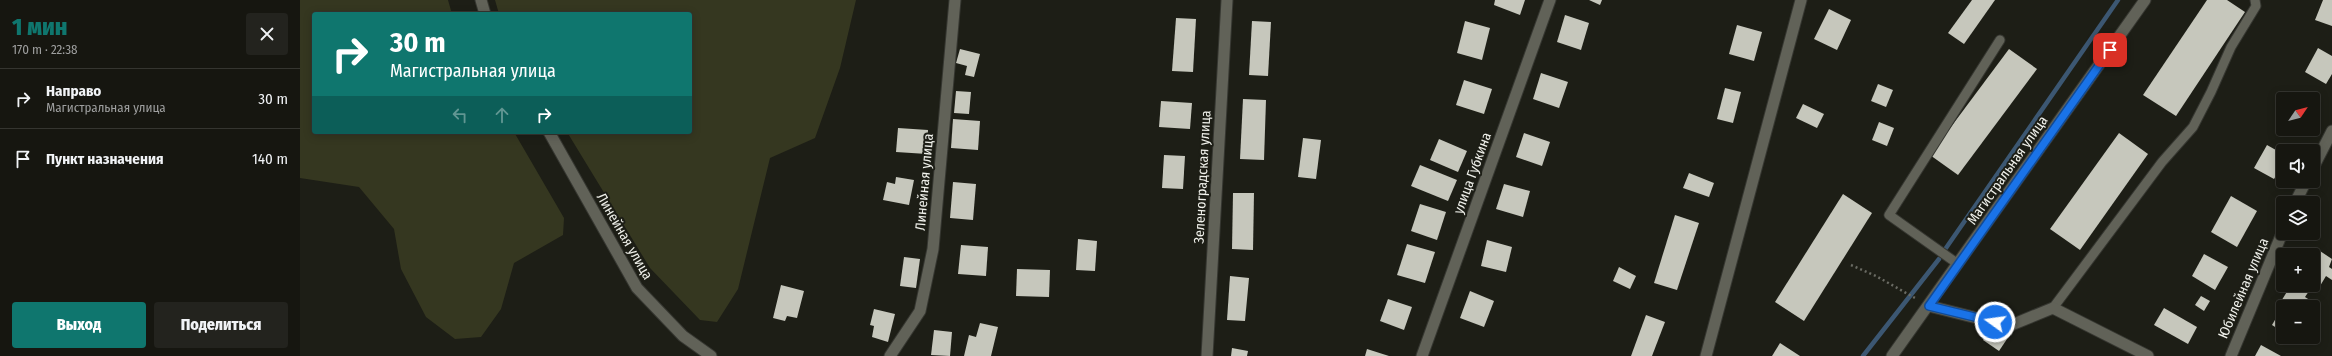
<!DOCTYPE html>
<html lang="ru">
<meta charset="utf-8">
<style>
body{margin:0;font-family:"Fira Sans Condensed",sans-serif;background:#23231e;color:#f1f3f6;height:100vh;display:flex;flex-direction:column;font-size:15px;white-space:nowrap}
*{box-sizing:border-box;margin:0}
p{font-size:13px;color:#9e9f9f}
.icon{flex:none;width:22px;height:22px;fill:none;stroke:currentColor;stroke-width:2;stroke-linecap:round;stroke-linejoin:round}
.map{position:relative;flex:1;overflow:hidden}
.drawer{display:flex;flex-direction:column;background:#161610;width:300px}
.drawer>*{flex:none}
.top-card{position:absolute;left:12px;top:12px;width:380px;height:122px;border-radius:4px;box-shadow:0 2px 10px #0003,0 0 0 1px #353530;background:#0f766e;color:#fff;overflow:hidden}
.needle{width:26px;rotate:55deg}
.controls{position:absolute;left:1976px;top:92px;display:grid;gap:8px}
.controls a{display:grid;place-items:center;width:44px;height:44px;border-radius:4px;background:#161610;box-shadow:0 2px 10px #0003,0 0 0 1px #353530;font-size:20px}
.pin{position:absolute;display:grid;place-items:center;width:34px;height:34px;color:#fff;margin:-17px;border-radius:8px;box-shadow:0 2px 6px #0006}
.me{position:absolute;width:44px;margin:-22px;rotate:284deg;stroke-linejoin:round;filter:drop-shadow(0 0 3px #0008)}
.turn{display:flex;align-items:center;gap:14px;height:84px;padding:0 12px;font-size:18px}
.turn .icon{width:52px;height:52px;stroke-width:2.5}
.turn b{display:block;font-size:28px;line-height:34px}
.lanes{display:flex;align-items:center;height:38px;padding:0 12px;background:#0003;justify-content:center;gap:20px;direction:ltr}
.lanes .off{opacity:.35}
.round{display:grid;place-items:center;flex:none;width:42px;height:42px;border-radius:4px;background:#23231e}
.overview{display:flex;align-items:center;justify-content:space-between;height:68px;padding:0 12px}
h1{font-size:24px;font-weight:800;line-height:30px;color:#0f766e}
.button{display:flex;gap:8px;margin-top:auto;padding:8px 12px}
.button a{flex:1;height:46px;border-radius:4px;background:#0f766e;color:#fff;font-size:16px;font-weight:800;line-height:46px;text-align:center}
.button a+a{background:#23231e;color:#f1f3f6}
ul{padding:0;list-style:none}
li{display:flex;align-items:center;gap:12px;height:60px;padding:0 12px;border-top:1px solid #353530}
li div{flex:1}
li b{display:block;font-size:15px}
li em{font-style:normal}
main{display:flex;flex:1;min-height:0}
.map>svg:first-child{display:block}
</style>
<main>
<section class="drawer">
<div class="overview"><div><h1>1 мин</h1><p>170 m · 22:38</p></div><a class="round"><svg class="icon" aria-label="close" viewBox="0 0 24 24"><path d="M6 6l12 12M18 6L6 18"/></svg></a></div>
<ul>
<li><svg class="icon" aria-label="right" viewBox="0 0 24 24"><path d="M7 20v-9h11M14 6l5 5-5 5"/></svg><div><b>Направо</b><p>Магистральная улица</p></div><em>30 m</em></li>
<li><svg class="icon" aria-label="arrive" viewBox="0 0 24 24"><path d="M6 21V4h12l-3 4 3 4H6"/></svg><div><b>Пункт назначения</b></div><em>140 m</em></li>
</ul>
<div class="button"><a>Выход</a><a>Поделиться</a></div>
</section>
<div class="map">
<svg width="2032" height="356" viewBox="0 0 2032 356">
<rect width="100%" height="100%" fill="#1d1e16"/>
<g fill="#353720">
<path d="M0,0H148L152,14H14V132H214L264,218L263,235L214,263L201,309L181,337L155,339L126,317L101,269L94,229L59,187L0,178Z"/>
<path d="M195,0H556L540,68L515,138L470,158L438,289L417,322L400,320L350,268L267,132H390V14H199Z"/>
</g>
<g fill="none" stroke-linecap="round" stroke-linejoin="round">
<g stroke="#3c5772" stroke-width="4.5">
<path d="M1646,248L1818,0"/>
<path d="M1563,356L1639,259"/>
</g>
</g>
<g fill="#c6c7bc">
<path d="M1195,0H1225L1220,15L1194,5Z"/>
<path d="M1289,0H1302L1300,5Z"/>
<path d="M1672,0H1695L1664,44L1648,33Z"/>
<path d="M1907,0H1927L1945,12L1876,116L1843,95Z"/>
<path d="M2023,0H2032V26L2015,20Z"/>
<path d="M1529,9L1551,20L1537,50L1514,39Z"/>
<path d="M1265,15L1289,23L1281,50L1257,42Z"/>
<path d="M876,18L896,19L893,72L872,71Z"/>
<path d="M952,21L971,22L968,76L949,75Z"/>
<path d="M1165,21L1190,28L1182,60L1157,53Z"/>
<path d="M1437,25L1462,32L1454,61L1429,54Z"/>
<path d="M2018,48L2032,56V74L2026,84L2005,72Z"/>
<path d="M660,49L680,54L674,77L665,75L667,66L656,63Z"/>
<path d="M1709,49L1737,69L1658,175L1630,155Z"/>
<path d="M1241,73L1268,82L1259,108L1233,99Z"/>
<path d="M1164,80L1192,89L1184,114L1156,105Z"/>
<path d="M1578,84L1593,90L1586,107L1571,101Z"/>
<path d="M1425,88L1441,92L1433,123L1417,119Z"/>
<path d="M656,91L671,92L669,114L654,113Z"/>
<path d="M943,99L966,100L964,160L940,159Z"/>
<path d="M861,101L892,103L890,129L859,127Z"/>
<path d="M1503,104L1524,114L1517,128L1496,118Z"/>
<path d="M653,119L680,121L678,150L651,148Z"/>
<path d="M1579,122L1594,128L1587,146L1572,140Z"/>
<path d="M598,128L628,130L627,154L596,152Z"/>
<path d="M1224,133L1250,142L1242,166L1216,157Z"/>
<path d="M1819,133L1848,154L1780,250L1750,229Z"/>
<path d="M1003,138L1021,140L1016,179L998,177Z"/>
<path d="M1139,139L1167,151L1158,172L1130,160Z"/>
<path d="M1967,145L1983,154V164L1974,179L1954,168Z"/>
<path d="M864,155L885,156L883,189L862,188Z"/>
<path d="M1120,165L1157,180L1148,201L1111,186Z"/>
<path d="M1389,173L1414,183L1409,197L1383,188Z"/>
<path d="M596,177L614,180L609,205L583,200L587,182L595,184Z"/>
<path d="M653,182L676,184L673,220L650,218Z"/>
<path d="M1204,184L1230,191L1223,217L1196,209Z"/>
<path d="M933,193H954L953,250L932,249Z"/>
<path d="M1543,194L1572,213L1504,321L1475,302Z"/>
<path d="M1931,196L1957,211L1937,247L1911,232Z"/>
<path d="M1120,204L1146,212L1137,240L1111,231Z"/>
<path d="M1375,215L1399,223L1377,290L1354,283Z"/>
<path d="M778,239L797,241L795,271L776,270Z"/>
<path d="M1187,240L1212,247L1206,272L1181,266Z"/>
<path d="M1107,244L1135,252L1125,283L1097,275Z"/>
<path d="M661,245L688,247L686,276L658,274Z"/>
<path d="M2014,247L2032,259L2029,267L2032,269V280L2026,276L2020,286L2014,283L2013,284V255H2009Z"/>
<path d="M1904,254L1928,267L1915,290L1892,276Z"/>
<path d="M604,257L620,259L616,288L600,286Z"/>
<path d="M1319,267L1336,276L1330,289L1313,281Z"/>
<path d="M717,269L750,270L749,297L716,296Z"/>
<path d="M930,276L949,278L945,321L927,320Z"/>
<path d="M481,285L504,291L497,318L487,316L485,321L473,318Z"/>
<path d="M1991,285H2013L2005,297L2016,304L2013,309V307H1986L1980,303Z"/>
<path d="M1170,291L1194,301L1184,327L1160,318Z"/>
<path d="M1901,296L1910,301L1904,311L1895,305Z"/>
<path d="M1088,299L1112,307L1104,330L1080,321Z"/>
<path d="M1864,308L1897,327L1888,344L1854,325Z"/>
<path d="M574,309L595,314L588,342L572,337L574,326L570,325Z"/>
<path d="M1979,313L1983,316V332L1972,325Z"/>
<path d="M1346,315L1365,322L1352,356H1331Z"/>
<path d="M680,323L698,327L691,356H664L669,335L676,337Z"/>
<path d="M1693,325L1709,336L1699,351L1683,340Z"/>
<path d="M634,330L652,332L650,356L631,355Z"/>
<path d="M1480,343L1500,356H1472Z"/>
<path d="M1961,345L1981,356H1955Z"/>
<path d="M932,348L948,351L947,356H931Z"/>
<path d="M1067,349L1089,356H1065Z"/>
</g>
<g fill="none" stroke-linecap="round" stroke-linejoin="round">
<defs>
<g id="service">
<path d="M1658,264L1589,215L1700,40"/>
<path d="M1753,308L1862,162L1893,127L1911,92L1931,47L1956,6L1955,0"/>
</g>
<g id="minor">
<path d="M181,0L185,14"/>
<path d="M249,132L337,288L383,336L411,356"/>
<path d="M2013,168L2032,131"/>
<path d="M1995,203L2006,181"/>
<path d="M1629,306L1709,326L1753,308L1848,356"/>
<path d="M590,356L620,311L633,249L655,0"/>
<path d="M907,356L927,0"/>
<path d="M1122,356L1250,0"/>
<path d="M1406,356L1501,0"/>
<path d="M1931,356L1983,231"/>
</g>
<path id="secondary" d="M1592,356L1845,0"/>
</defs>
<use href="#service" stroke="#363731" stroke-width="11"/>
<use href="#minor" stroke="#363731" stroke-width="13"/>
<use href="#secondary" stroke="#363731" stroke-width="13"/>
<path stroke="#6a6b63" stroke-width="2.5" stroke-dasharray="2 3" stroke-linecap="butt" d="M1551,265L1576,276L1615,298"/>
<use href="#service" stroke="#616258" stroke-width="9"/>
<use href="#minor" stroke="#616258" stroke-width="11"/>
<use href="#secondary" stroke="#616258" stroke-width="11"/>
</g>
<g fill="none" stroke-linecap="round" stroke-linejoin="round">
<defs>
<path id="route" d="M1695,322L1629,306L1810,50"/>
</defs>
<use href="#route" stroke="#114b97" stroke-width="10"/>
<use href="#route" stroke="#1a73e8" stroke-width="7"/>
</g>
<g text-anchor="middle" stroke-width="4" stroke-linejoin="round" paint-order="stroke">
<g font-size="14" fill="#f0f1eb" stroke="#1d1e16">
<text transform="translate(1707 170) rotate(-55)" y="5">Магистральная улица</text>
<text transform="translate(1172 173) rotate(-70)" y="5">улица Губкина</text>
<text transform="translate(902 177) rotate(-87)" y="5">Зеленоградская улица</text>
<text transform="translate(624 182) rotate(-85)" y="5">Линейная улица</text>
<text transform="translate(325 236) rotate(60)" y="5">Линейная улица</text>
<text transform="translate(1943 288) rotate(-67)" y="5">Юбилейная улица</text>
</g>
</g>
</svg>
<div class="controls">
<a><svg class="needle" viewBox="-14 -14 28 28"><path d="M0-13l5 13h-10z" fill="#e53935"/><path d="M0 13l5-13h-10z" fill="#9e9f9f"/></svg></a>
<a><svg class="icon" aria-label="sound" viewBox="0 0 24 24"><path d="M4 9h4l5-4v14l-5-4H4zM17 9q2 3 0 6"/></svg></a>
<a><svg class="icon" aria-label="layers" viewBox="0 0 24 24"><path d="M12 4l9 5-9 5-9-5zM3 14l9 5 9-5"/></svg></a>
<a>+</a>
<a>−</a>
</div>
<div class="pin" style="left:1810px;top:50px;background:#d93025"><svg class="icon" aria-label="arrive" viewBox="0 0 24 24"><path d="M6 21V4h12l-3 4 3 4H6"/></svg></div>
<svg class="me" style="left:1695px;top:322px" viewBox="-20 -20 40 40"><circle r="17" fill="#1a73e8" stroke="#fff" stroke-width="3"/><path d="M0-11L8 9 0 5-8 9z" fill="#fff"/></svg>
<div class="top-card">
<div class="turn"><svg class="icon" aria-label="right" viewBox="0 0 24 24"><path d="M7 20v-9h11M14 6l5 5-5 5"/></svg><div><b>30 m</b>Магистральная улица</div></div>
<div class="lanes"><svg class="icon off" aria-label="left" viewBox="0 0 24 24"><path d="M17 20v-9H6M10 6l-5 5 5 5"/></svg><svg class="icon off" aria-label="ahead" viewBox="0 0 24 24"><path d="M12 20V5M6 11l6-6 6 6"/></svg><svg class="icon" aria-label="right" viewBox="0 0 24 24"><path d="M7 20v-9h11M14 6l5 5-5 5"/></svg></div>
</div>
</div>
</main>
